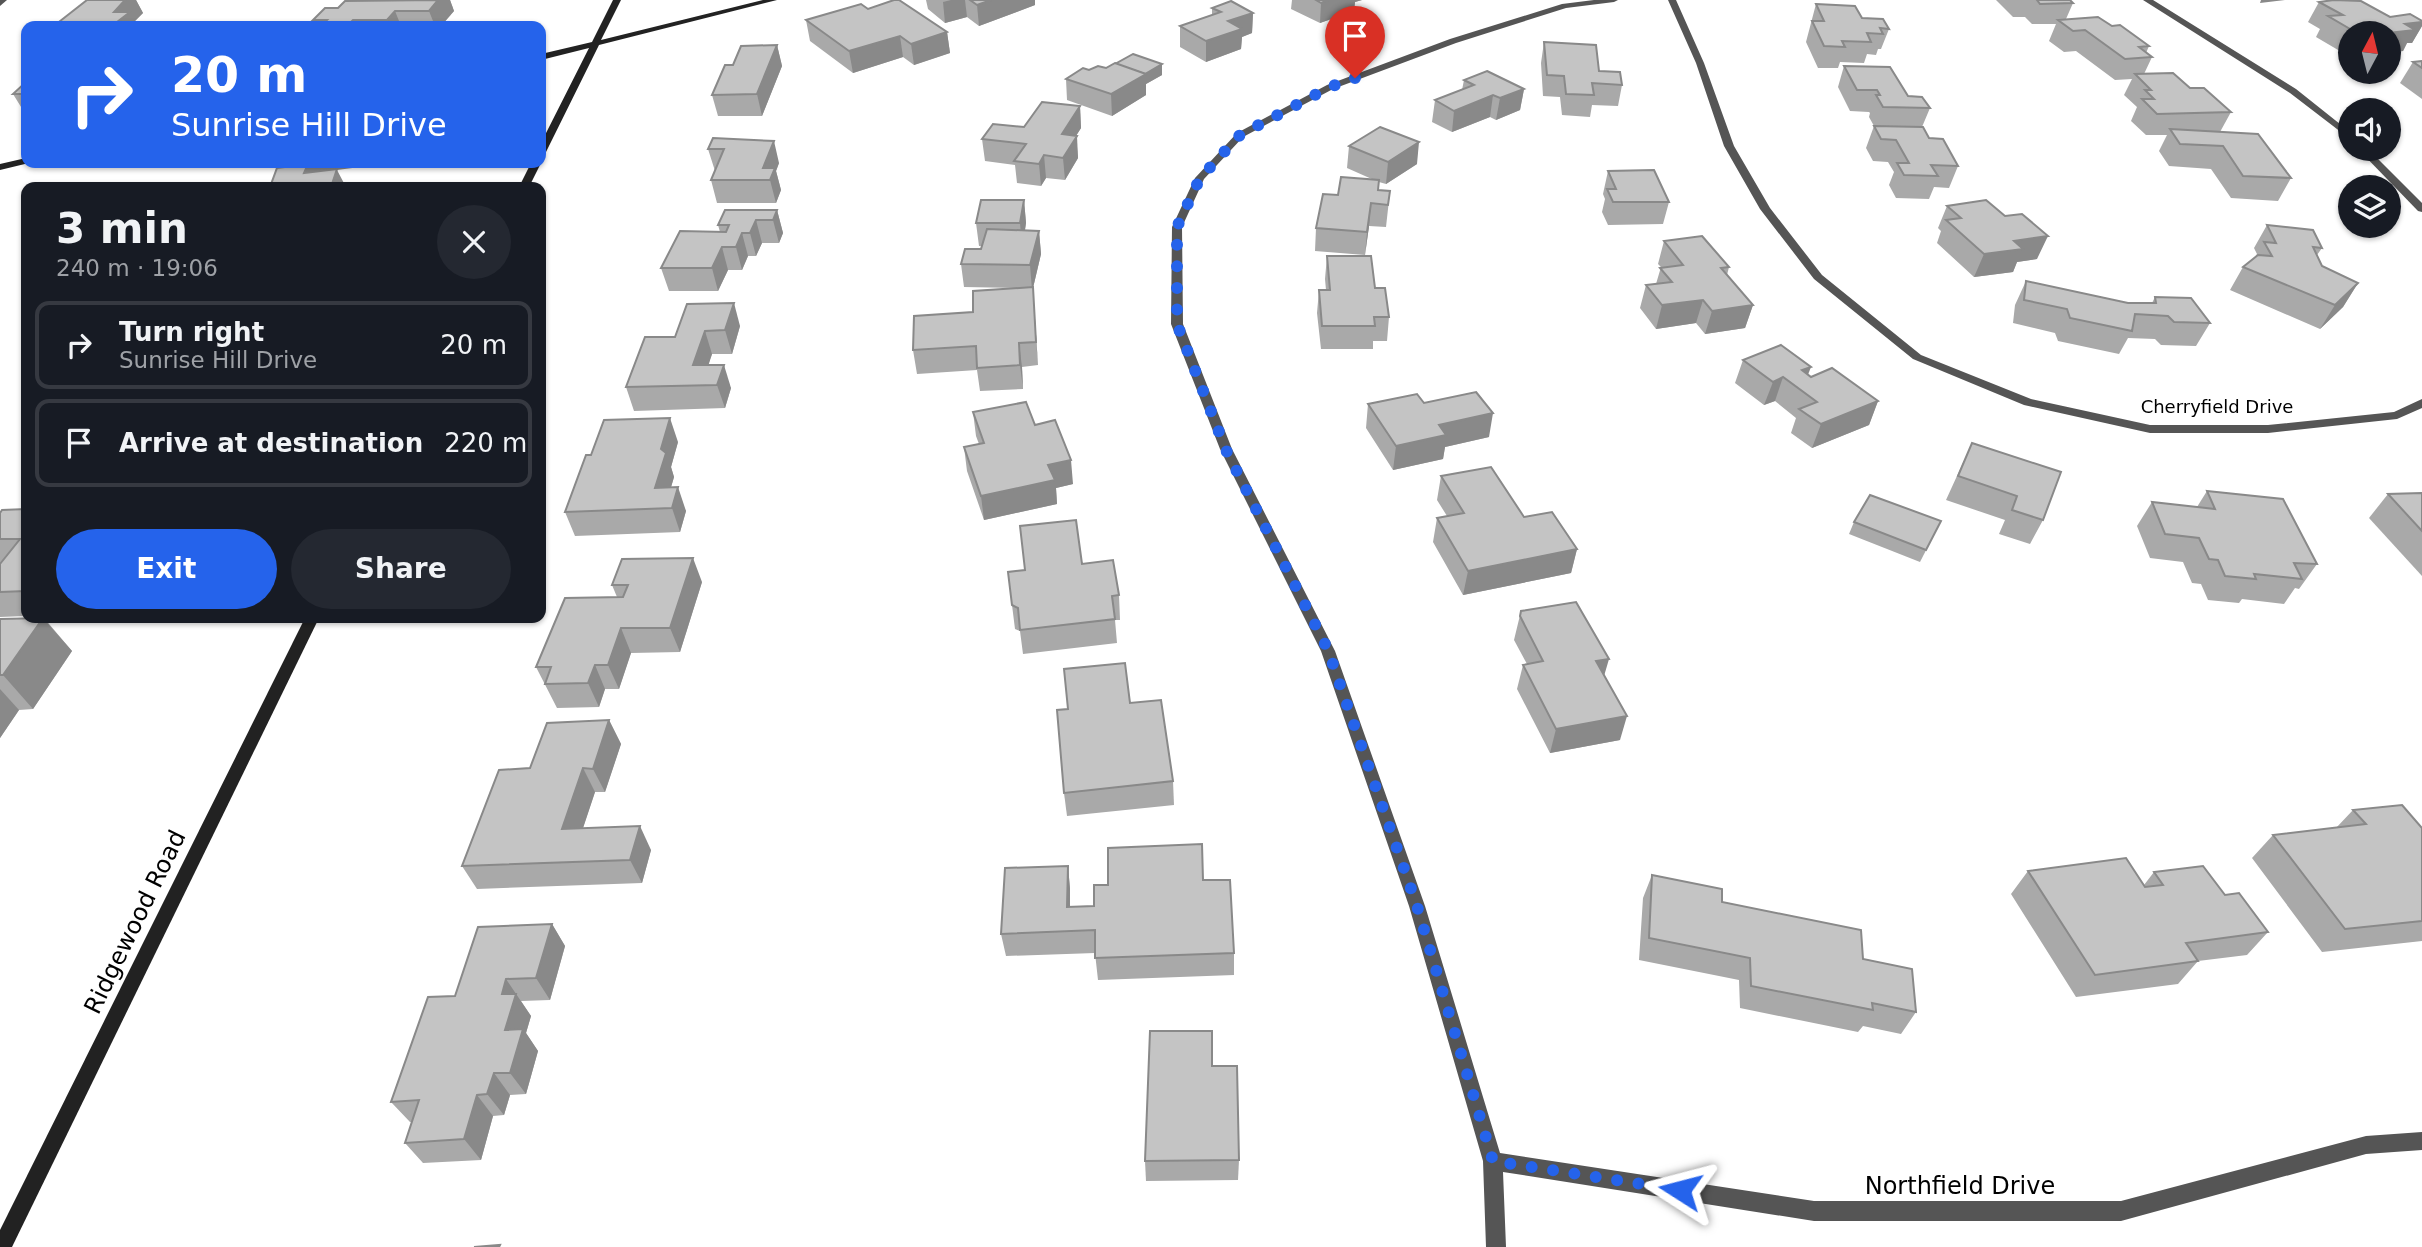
<!DOCTYPE html>
<meta charset="utf-8">
<style>
body{margin:0;font-family:"DejaVu Sans",sans-serif;background:#242831;color:#f1f3f6;height:100vh;display:flex;flex-direction:column;font-size:26px;white-space:nowrap}
*{box-sizing:border-box;margin:0}
p{font-size:23px;color:#9ea1a6}
.icon{flex:none;width:38px;height:38px;fill:none;stroke:currentColor;stroke-width:2;stroke-linecap:round;stroke-linejoin:round}
.map{position:relative;flex:1;overflow:hidden}
.sheet{position:absolute;left:21px;top:182px;width:525px;height:441px;display:flex;flex-direction:column;background:#171b24;border-radius:14px;box-shadow:0 2px 5px #0004}
.sheet>*{flex:none}
.guide{position:absolute;left:21px;top:21px;width:525px;height:147px;border-radius:14px;box-shadow:0 2px 5px #0004;background:#2563eb;color:#fff;overflow:hidden}
.needle{width:46px;rotate:7deg}
.fabs{position:absolute;left:2338px;top:21px;display:grid;gap:14px}
.fabs a{display:grid;place-items:center;width:63px;height:63px;border-radius:50%;background:#171b24;box-shadow:0 2px 5px #0004;font-size:35px}
.pin{position:absolute;display:grid;place-items:center;width:60px;height:60px;color:#fff;margin:-72px -30px;border-radius:50% 50% 50% 0;rotate:-45deg;box-shadow:0 0 7px #0007}
.pin .icon{rotate:45deg}
.me{position:absolute;width:77px;margin:-38px;rotate:279deg;stroke-linejoin:round;filter:drop-shadow(0 0 5px #0008)}
.turn{display:flex;align-items:center;gap:24px;height:147px;padding:0 35px;font-size:32px}
.turn .icon{width:91px;height:91px;stroke-width:2.5}
.turn b{display:block;font-size:49px;line-height:60px}
.round{display:grid;place-items:center;flex:none;width:74px;height:74px;border-radius:37px;background:#242831}
.headline{display:flex;align-items:center;justify-content:space-between;height:119px;padding:0 35px}
h1{font-size:42px;font-weight:700;line-height:52px}
.button{display:flex;gap:14px;margin-top:auto;padding:14px 35px}
.button a{flex:1;height:80px;border-radius:42px;background:#2563eb;color:#fff;font-size:28px;font-weight:700;line-height:80px;text-align:center}
.button a+a{background:#242831;color:#f1f3f6}
ul{padding:0;list-style:none}
li{display:flex;align-items:center;gap:21px;height:88px;margin:0 14px 10px;padding:0 21px;border:4px solid #363941;border-radius:14px}
li div{flex:1}
li b{display:block;font-size:26px}
li em{font-style:normal}
.map>svg:first-child{display:block}
</style>
<div class="map">
<svg width="2422" height="1247" viewBox="0 0 2422 1247">
<rect width="100%" height="100%" fill="#fff"/>
<g fill="none" stroke-linecap="round" stroke-linejoin="round">
<g fill="#555" fill-rule="evenodd">
<path d="M0,0H7L0,6Z"/>
<path d="M1594,0H1618L1614,2L1566,8L1456,43L1333,89L1243,137L1204,179L1182,227L1183,324L1232,449L1335,651L1425,906L1500,1153L1814,1201H2121L2366,1136L2422,1132V1150L2366,1154L2121,1221H1814L1503,1172L1506,1247H1486L1483,1161L1409,906L1321,651L1220,449L1171,324L1172,227L1195,178L1237,133L1327,85L1450,39L1562,4Z"/>
<path d="M1668,0H1676L1704,63L1734,146L1770,208L1822,275L1921,355L2031,399L2150,425H2268L2394,412L2422,399V408L2397,419L2268,433H2150L2024,405L1913,359L1814,279L1760,209L1724,146L1696,63Z"/>
<path d="M2143,0H2153L2296,89L2350,132V139L2290,93Z"/>
<path d="M2358,149H2368L2422,203V212L2418,211Z"/>
</g>
<g fill="#222" fill-rule="evenodd">
<path d="M613,0H621L601,40L763,0H777L599,45L546,152L541,155V143L589,48L541,60V54L592,42Z"/>
<path d="M26,158V163H29L0,170V164Z"/>
<path d="M531,163H541L529,187H519Z"/>
<path d="M305,618H319L12,1247H0V1230Z"/>
</g>
</g>
<g fill="#a9a9a9">
<path d="M87,0H136L143,13L135,21L138,26H55V25Z"/>
<path d="M413,0H450L454,11L441,26H315L313,20L338,8Z"/>
<path d="M926,0H1035V5L979,26L967,17L945,23L928,9Z"/>
<path d="M1292,0H1362L1355,2L1354,11L1320,23L1291,9Z"/>
<path d="M1996,0H2070L2073,3L2066,19L2112,26L2149,46L2146,53L2152,57L2144,74L2190,88L2231,112L2220,132L2291,178L2278,201L2231,198L2211,169L2169,166L2159,151L2167,135H2146L2131,121L2137,107L2124,95L2132,79L2115,80L2076,51L2064,52L2049,41L2056,24H2032L2025,17H2013Z"/>
<path d="M2319,2L2390,17L2422,21V26L2412,43H2407L2403,51L2389,53V33H2350V57L2316,37L2320,29L2308,22Z"/>
<path d="M1816,4L1862,18L1889,29L1881,49H1878L1876,55L1867,54L1864,63L1840,62L1838,68H1818L1806,42Z"/>
<path d="M1212,8L1253,13L1252,33L1242,37L1241,49L1206,62L1180,47V26L1212,15Z"/>
<path d="M868,9L947,32L950,53L914,65L903,57L853,73L810,41L806,20Z"/>
<path d="M1544,42L1599,71L1622,85L1618,106L1592,105L1590,117L1562,115L1560,97L1543,96L1541,63Z"/>
<path d="M777,45L782,66L762,116H718L712,95L733,65Z"/>
<path d="M2422,61V99L2400,83L2413,62Z"/>
<path d="M1162,64V75L1146,84V95L1112,116L1067,100L1066,79L1089,70Z"/>
<path d="M1844,66L1908,96L1930,108L1922,127L1929,138L1958,166L1949,188L1934,187L1929,199L1896,198L1889,185L1894,172L1888,162L1873,161L1866,148L1874,126L1869,117L1870,113L1869,112L1850,111L1838,87Z"/>
<path d="M26,74V115L13,94L24,84L21,79Z"/>
<path d="M1464,80L1524,89L1520,110L1496,120L1490,117L1452,132L1432,122L1435,100L1462,90Z"/>
<path d="M1080,106L1081,128L1076,136L1078,158L1065,180L1046,178L1041,186L1017,183L1015,165L985,161L982,139L1024,127Z"/>
<path d="M713,138L779,163L776,171L781,190L776,203H717L711,180L715,171L708,149Z"/>
<path d="M1349,146L1417,164L1386,184L1379,182L1378,190L1390,191L1386,227L1369,226L1365,255L1315,251L1316,228L1338,195L1374,180L1347,168Z"/>
<path d="M1608,171L1669,202L1663,224L1608,225L1602,212L1605,199L1603,194Z"/>
<path d="M1024,200L1026,223L1025,231H1039L1041,254L1033,288L1038,365L1022,367L1023,389L980,391L977,370L917,374L913,350L973,312L1018,288L964,287L961,264L981,249L982,246H979L976,223Z"/>
<path d="M1947,206L2005,216L2037,259L2017,262L2013,272L1974,277L1937,243L1941,231L1938,228Z"/>
<path d="M777,210L783,233L779,243H762L756,256H748L742,270H728L718,291H669L661,268L720,232L718,225Z"/>
<path d="M2267,225L2322,248L2317,255L2322,266L2358,283L2343,307L2320,329L2230,290L2243,267L2255,257L2257,254L2254,248Z"/>
<path d="M1664,241L1729,267L1727,275L1753,305L1745,328L1705,334L1696,323L1656,329L1640,308L1646,285L1656,284L1661,267L1658,264Z"/>
<path d="M1327,256L1375,288L1389,317L1387,341H1373V349H1321L1317,313L1319,290H1326L1325,279Z"/>
<path d="M2026,281L2128,303H2152L2155,297L2210,323L2196,346L2161,345L2155,339L2128,338L2119,354L2058,341L2055,333L2013,323L2015,305Z"/>
<path d="M687,304L740,326L732,354H712L708,365L731,388L725,408L634,411L626,387L675,337Z"/>
<path d="M1743,360L1808,375L1878,401L1869,425L1812,448L1791,433L1796,418L1775,401L1764,405L1735,383Z"/>
<path d="M1424,403L1489,437L1445,447L1443,459L1393,470L1366,428L1368,404Z"/>
<path d="M973,412L1035,425L1073,484L1056,488L1057,504L984,520L967,471L964,447L979,444L976,436Z"/>
<path d="M678,442L671,467L674,477L671,487L686,511L680,532L575,536L565,512Z"/>
<path d="M1972,443L2043,520L2030,544L1999,534L2005,520L1946,500Z"/>
<path d="M1441,476L1524,517L1577,549L1571,573L1463,595L1433,542L1437,518L1447,516L1437,500Z"/>
<path d="M2207,491L2317,564L2299,589L2295,588L2284,604L2242,599L2239,603L2208,600L2201,584L2192,583L2183,562L2150,558L2137,526L2152,502L2197,507Z"/>
<path d="M2422,493V576L2369,518L2388,494Z"/>
<path d="M26,509V616L0,617V513Z"/>
<path d="M1941,521L1920,562L1849,534L1854,522Z"/>
<path d="M1082,564L1119,595L1120,620H1115L1117,643L1023,654L1020,631L1015,629L1012,605Z"/>
<path d="M702,582L680,652L631,653L619,689H605L599,707L557,708L536,667L617,597L612,585Z"/>
<path d="M1521,611L1620,740L1550,753L1517,689L1523,665L1527,664L1514,640Z"/>
<path d="M44,618L72,651L33,709L19,710L0,738V619Z"/>
<path d="M1130,703L1173,781L1174,805L1067,816L1064,793L1068,709Z"/>
<path d="M609,720L621,744L605,792H595L583,828L651,850L642,883L477,889L462,866L530,768Z"/>
<path d="M2353,810L2422,828V941L2322,952L2252,858L2273,835L2336,828Z"/>
<path d="M1068,866L1070,889V907L1094,906L1203,880L1234,953V975L1098,980L1095,953L1006,956L1001,934Z"/>
<path d="M2028,871L2144,885L2154,872L2225,895L2268,932L2247,955L2198,961L2178,984L2076,997L2011,894Z"/>
<path d="M1652,875L1863,959L1916,1012L1901,1034L1863,1026L1858,1032L1740,1008L1739,980L1639,960L1643,898Z"/>
<path d="M552,924L565,946L550,1000L521,1001L531,1016L526,1033L538,1051L526,1094L510,1095L504,1115L493,1116L481,1160L423,1163L405,1143L412,1122H410L391,1102L455,996Z"/>
<path d="M1239,1160L1238,1180L1146,1181L1145,1161Z"/>
</g>
<g fill="#898989">
<path d="M125,0H136L143,13L135,21L138,26H120L117,22L114,12Z"/>
<path d="M438,0H450L454,11L441,26H435L429,11Z"/>
<path d="M951,0H965L967,17L945,23L943,2Z"/>
<path d="M991,0H1035V5L979,26L977,5Z"/>
<path d="M1328,0H1362L1355,2L1354,11L1320,23L1321,3Z"/>
<path d="M2261,0H2285L2260,3Z"/>
<path d="M395,11L401,26H390L387,20Z"/>
<path d="M1253,13L1252,33L1242,37L1241,49L1206,62V41L1228,21Z"/>
<path d="M353,20L356,26H347Z"/>
<path d="M2422,22V26L2412,43H2407L2403,51L2389,53V33L2405,24Z"/>
<path d="M947,32L950,53L914,65L911,44Z"/>
<path d="M900,36L903,57L853,73L849,51Z"/>
<path d="M777,45L782,66L762,116L757,94Z"/>
<path d="M1162,64V75L1146,84V95L1112,116L1111,94Z"/>
<path d="M1524,89L1520,110L1496,120L1500,98Z"/>
<path d="M1493,95L1490,117L1452,132L1454,111Z"/>
<path d="M1080,106L1081,128L1063,156L1062,134Z"/>
<path d="M1077,136L1078,158L1065,180L1063,158Z"/>
<path d="M774,141L779,163L776,171L781,190L776,203L770,180L763,168Z"/>
<path d="M1419,142L1417,164L1386,184L1388,162Z"/>
<path d="M1044,155L1046,178L1041,186L1039,164Z"/>
<path d="M290,163H383V164L337,170L346,187H331L296,175Z"/>
<path d="M1024,200L1026,223L1022,246L1020,223Z"/>
<path d="M1371,203L1369,226L1365,255L1367,232Z"/>
<path d="M777,210L783,233L779,243L773,220Z"/>
<path d="M756,220L762,243L756,256L750,233Z"/>
<path d="M1039,231L1041,254L1033,288L1038,365L1030,265Z"/>
<path d="M742,233L748,256L742,270L736,247Z"/>
<path d="M2048,236L2037,259L2017,262L2013,272L1974,277L1984,254L2014,241Z"/>
<path d="M722,247L728,270L718,291L712,268Z"/>
<path d="M2358,283L2343,307L2320,329L2335,305Z"/>
<path d="M1703,300L1696,323L1656,329L1662,305Z"/>
<path d="M734,303L740,326L732,354L725,330Z"/>
<path d="M1753,305L1745,328L1705,334L1712,311Z"/>
<path d="M705,331L712,354L702,385L693,365Z"/>
<path d="M1019,343L1022,367L1023,389L1020,365Z"/>
<path d="M724,365L731,388L725,408L717,385Z"/>
<path d="M1811,367L1802,390V370Z"/>
<path d="M1783,377L1775,401L1764,405L1773,382Z"/>
<path d="M1878,401L1869,425L1812,448L1821,424Z"/>
<path d="M1493,413L1489,437L1445,447L1443,459L1393,470L1396,446L1439,425Z"/>
<path d="M670,418L678,442L671,467L674,477L665,508L655,488L661,449Z"/>
<path d="M1071,460L1073,484L1056,488L1057,504L984,520L981,496L1048,465Z"/>
<path d="M678,487L686,511L680,532L672,508Z"/>
<path d="M1577,549L1571,573L1463,595L1468,571Z"/>
<path d="M693,558L702,582L680,652L670,628Z"/>
<path d="M43,618L72,651L33,709L3,675Z"/>
<path d="M621,628L631,653L619,689L608,665Z"/>
<path d="M1609,659L1602,683L1596,661Z"/>
<path d="M595,665L605,689L599,707L588,683Z"/>
<path d="M0,689L19,710L0,738Z"/>
<path d="M1627,716L1620,740L1550,753L1556,729Z"/>
<path d="M609,720L621,744L605,792L593,769Z"/>
<path d="M583,768L595,792L575,852L562,829Z"/>
<path d="M640,826L651,850L642,883L630,860Z"/>
<path d="M1068,866L1070,889V930L1067,907Z"/>
<path d="M552,924L565,946L550,1000L536,978Z"/>
<path d="M506,979L531,1016L526,1033L538,1051L526,1094L510,1073L502,994Z"/>
<path d="M494,1073L510,1095L504,1115L487,1094Z"/>
<path d="M477,1095L493,1116L481,1160L464,1139Z"/>
</g>
<g fill="#c4c4c4" stroke="#898989" stroke-width="2">
<path d="M87,0H125L114,12H130L117,22L55,25Z"/>
<path d="M438,0L429,11H395L387,20H353L347,26H321L327,20H313L325,8H338L345,1Z"/>
<path d="M894,0H899L947,32L911,44L900,36L849,51L806,20L861,4L868,9Z"/>
<path d="M970,0H991L977,5Z"/>
<path d="M1316,0H1328L1321,3Z"/>
<path d="M2037,0H2070L2073,3L2040,4Z"/>
<path d="M2334,0L2361,1L2390,17L2410,14L2422,21V22L2405,24L2415,30L2388,33H2357L2328,16L2343,15L2319,2Z"/>
<path d="M1231,1L1253,13L1228,21L1242,29L1206,41L1180,26L1221,12L1212,8Z"/>
<path d="M1816,4L1855,6L1862,18L1883,19L1889,29L1880,28L1883,34L1867,33L1871,42L1842,41L1845,47L1824,46L1812,21H1824Z"/>
<path d="M2098,17L2112,26L2120,25L2149,46L2139,47L2152,57L2125,59L2085,30L2073,31L2058,20Z"/>
<path d="M1544,42L1596,45L1599,71L1620,72L1622,85L1592,83L1594,95L1566,94L1564,76L1547,75Z"/>
<path d="M777,45L757,94L712,95L725,65H733L741,46Z"/>
<path d="M1133,54L1162,64L1145,74L1115,64Z"/>
<path d="M2422,61V68L2413,62Z"/>
<path d="M1115,63L1146,74L1111,94L1066,79L1083,68L1089,70L1098,66L1106,68Z"/>
<path d="M1844,66L1890,67L1908,96L1922,97L1930,108L1883,107L1876,95H1880L1877,90H1857Z"/>
<path d="M1487,71L1524,89L1500,98L1493,95L1454,111L1435,100L1474,85L1464,80Z"/>
<path d="M2173,73L2190,88H2204L2231,112L2157,114L2142,99H2154L2145,90H2151L2135,74Z"/>
<path d="M26,82V94H13Z"/>
<path d="M1042,102L1080,106L1062,134L1077,136L1063,158L1044,155L1039,164L1014,161L1026,144L982,139L993,124L1024,127Z"/>
<path d="M1874,126L1923,127L1929,138L1943,139L1958,166L1931,165L1938,176L1904,175L1897,163H1909L1896,140L1881,139Z"/>
<path d="M1380,127L1419,142L1388,162L1349,146Z"/>
<path d="M2170,129L2258,134L2291,178L2243,176L2223,146L2180,144Z"/>
<path d="M713,138L774,141L763,168H775L770,180H711L724,149H708Z"/>
<path d="M308,164L304,173L337,169L331,187H270L277,168Z"/>
<path d="M1654,170L1669,202H1613L1607,189H1616L1608,171Z"/>
<path d="M1341,177L1379,180L1378,190L1390,191L1388,205L1371,203L1367,232L1316,228L1323,194L1338,195Z"/>
<path d="M981,200H1024L1020,223H976Z"/>
<path d="M1986,200L2005,216L2022,214L2048,236L2014,241L2023,249L1984,254L1946,220L1961,218L1947,206Z"/>
<path d="M725,210H777L773,220H756L750,233H742L736,247H722L712,268H661L680,231L726,232L729,225H718Z"/>
<path d="M2267,225L2313,230L2322,248L2313,247L2322,266L2358,283L2335,305L2243,267L2258,255L2272,256L2264,242L2276,243Z"/>
<path d="M987,229L1039,231L1030,265L961,264L965,249H981Z"/>
<path d="M1702,236L1729,267L1721,268L1753,305L1712,311L1703,300L1662,305L1646,285L1672,282L1660,268L1683,265L1664,241Z"/>
<path d="M1327,256H1371L1375,288H1385L1389,317H1374L1375,326H1322L1319,290H1330Z"/>
<path d="M2026,281L2128,303H2156L2155,297L2191,298L2210,323L2174,322L2168,316L2135,314L2132,331L2070,318L2067,309L2024,300Z"/>
<path d="M1033,287L1036,342L1019,343L1020,365L977,368L976,346L913,350L914,316L973,312V291Z"/>
<path d="M734,303L725,330L705,331L693,365H724L717,385L626,387L645,337H675L687,304Z"/>
<path d="M1781,345L1811,367L1802,370L1811,377L1832,368L1878,401L1821,424L1799,409L1817,402L1783,377L1773,382L1743,360Z"/>
<path d="M1476,392L1493,413L1439,425L1446,435L1396,446L1368,404L1417,394L1424,403Z"/>
<path d="M1026,402L1035,425L1055,420L1071,460L1048,465L1055,480L981,496L964,447L984,443L973,412Z"/>
<path d="M670,418L661,449L666,453L655,488L678,487L672,508L565,512L586,455H591L604,420Z"/>
<path d="M1972,443L2061,472L2043,520L2012,510L2017,496L1958,476Z"/>
<path d="M1491,467L1524,517L1552,512L1577,549L1468,571L1437,518L1464,513L1441,476Z"/>
<path d="M2207,491L2283,499L2317,564L2294,563L2302,579L2254,574L2256,579L2225,576L2218,560L2209,559L2199,538L2165,534L2152,502L2215,509Z"/>
<path d="M2422,493V531L2388,494Z"/>
<path d="M1870,495L1941,521L1926,550L1854,522Z"/>
<path d="M26,509V591L0,592V564L20,539H0V513L2,510Z"/>
<path d="M1076,520L1082,564L1113,560L1119,595L1112,596L1115,619L1020,630L1018,608L1012,605L1008,572L1025,570L1020,526Z"/>
<path d="M693,558L670,628H621L608,665H595L588,683L545,684L551,667H536L565,598L623,597L628,585H612L622,559Z"/>
<path d="M1576,602L1609,659L1596,661L1627,716L1556,729L1523,665L1543,661L1520,616L1521,611Z"/>
<path d="M43,618L3,675H0V619Z"/>
<path d="M1125,663L1130,703L1161,700L1173,781L1064,793L1057,710L1068,709L1064,669Z"/>
<path d="M609,720L593,769L583,768L562,829L640,826L630,860L462,866L499,770L530,768L547,723Z"/>
<path d="M2402,805L2422,828V921L2345,929L2273,835L2366,824L2353,810Z"/>
<path d="M1202,844L1203,880H1230L1234,953L1095,958V930L1001,934L1005,868L1068,866L1067,907L1094,906V885H1108V848Z"/>
<path d="M2126,858L2145,887L2163,885L2154,872L2203,866L2225,895L2239,893L2268,932L2186,943L2198,961L2095,975L2028,871Z"/>
<path d="M1652,875L1722,889V902L1861,930L1863,959L1912,969L1916,1012L1872,1003L1873,1010L1751,986L1750,958L1649,938Z"/>
<path d="M552,924L536,978L506,979L502,994H516L505,1030L523,1029L510,1073H494L487,1094L477,1095L464,1139L405,1143L419,1100L391,1102L428,997L455,996L478,927Z"/>
<path d="M1150,1031H1212V1066H1237L1239,1160L1145,1161Z"/>
<path d="M500,1245L499,1247H474Z"/>
</g>
<g fill="none" stroke-linecap="round" stroke-linejoin="round">
<path stroke="#2563eb" stroke-width="12" stroke-dasharray="0 21.6" d="M1355,78L1330,87L1240,135L1200,178L1177,227V324L1226,450L1328,650L1417,906L1493,1161L1680,1190"/>
</g>
<g text-anchor="middle" stroke-width="5" stroke-linejoin="round" paint-order="stroke">
<g font-size="18" fill="#000" stroke="#fff">
<text x="2217" y="413">Cherryfield Drive</text>
</g>
<g font-size="24" fill="#000" stroke="#fff">
<text transform="translate(135 922) rotate(-64)" y="8">Ridgewood Road</text>
<text x="1960" y="1194">Northfield Drive</text>
</g>
</g>
</svg>
<div class="fabs">
<a><svg class="needle" viewBox="-14 -14 28 28"><path d="M0-13l5 13h-10z" fill="#e53935"/><path d="M0 13l5-13h-10z" fill="#9ea1a6"/></svg></a>
<a><svg class="icon" aria-label="sound" viewBox="0 0 24 24"><path d="M4 9h4l5-4v14l-5-4H4zM17 9q2 3 0 6"/></svg></a>
<a><svg class="icon" aria-label="layers" viewBox="0 0 24 24"><path d="M12 4l9 5-9 5-9-5zM3 14l9 5 9-5"/></svg></a>
</div>
<div class="pin" style="left:1355px;top:78px;background:#d93025"><svg class="icon" aria-label="arrive" viewBox="0 0 24 24"><path d="M6 21V4h12l-3 4 3 4H6"/></svg></div>
<svg class="me" style="left:1680px;top:1190px" viewBox="-20 -20 40 40"><path d="M0-17L14 15 0 8-14 15z" fill="#2563eb" stroke="#fff" stroke-width="4"/></svg>
<div class="guide">
<div class="turn"><svg class="icon" aria-label="right" viewBox="0 0 24 24"><path d="M7 20v-9h11M14 6l5 5-5 5"/></svg><div><b>20 m</b>Sunrise Hill Drive</div></div>
</div>
<section class="sheet">
<div class="headline"><div><h1>3 min</h1><p>240 m · 19:06</p></div><a class="round"><svg class="icon" aria-label="close" viewBox="0 0 24 24"><path d="M6 6l12 12M18 6L6 18"/></svg></a></div>
<ul>
<li><svg class="icon" aria-label="right" viewBox="0 0 24 24"><path d="M7 20v-9h11M14 6l5 5-5 5"/></svg><div><b>Turn right</b><p>Sunrise Hill Drive</p></div><em>20 m</em></li>
<li><svg class="icon" aria-label="arrive" viewBox="0 0 24 24"><path d="M6 21V4h12l-3 4 3 4H6"/></svg><div><b>Arrive at destination</b></div><em>220 m</em></li>
</ul>
<div class="button"><a>Exit</a><a>Share</a></div>
</section>
</div>
